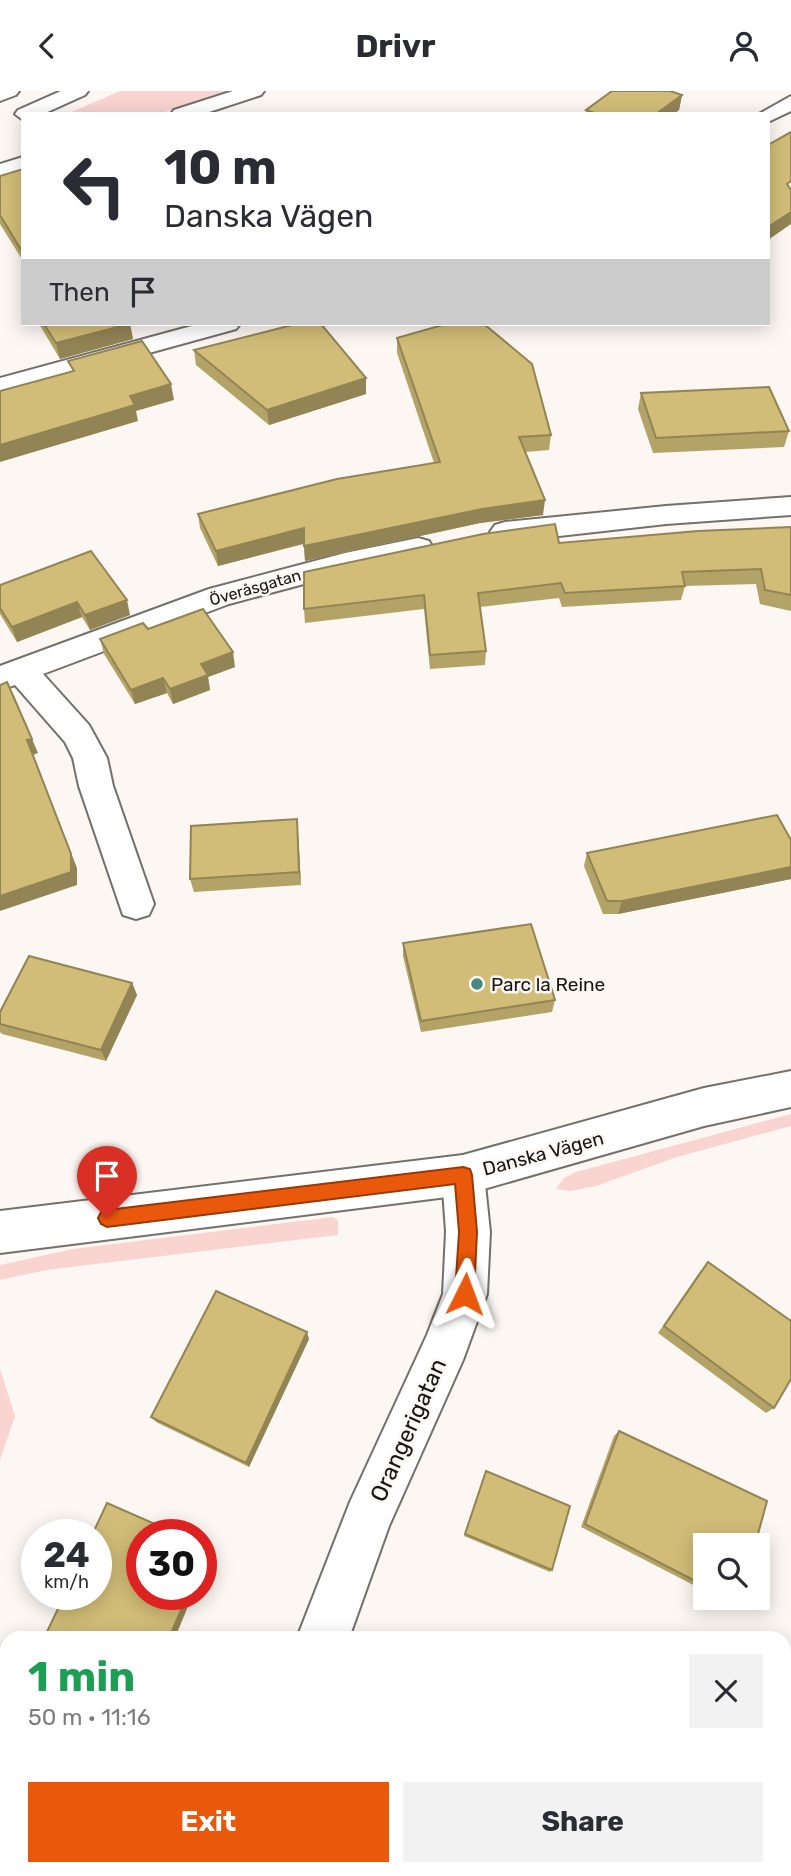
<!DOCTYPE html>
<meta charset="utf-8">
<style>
body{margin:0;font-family:Rubik,sans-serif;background:#f2f2f3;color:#2b2b33;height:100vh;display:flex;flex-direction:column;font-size:26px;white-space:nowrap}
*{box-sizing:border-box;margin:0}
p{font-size:23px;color:#7c7c81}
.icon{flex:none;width:38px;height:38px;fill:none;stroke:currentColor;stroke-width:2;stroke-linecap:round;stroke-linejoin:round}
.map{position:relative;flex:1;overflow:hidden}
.sheet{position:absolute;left:0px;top:1540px;width:791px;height:245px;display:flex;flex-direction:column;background:#fff;border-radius:21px 21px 0 0;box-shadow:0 4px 18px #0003}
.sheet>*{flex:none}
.guide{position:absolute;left:21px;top:21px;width:749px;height:214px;border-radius:0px;box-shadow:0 4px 18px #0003;background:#fff;color:#2b2b33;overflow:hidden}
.tools{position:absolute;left:693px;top:1442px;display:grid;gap:14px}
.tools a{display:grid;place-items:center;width:77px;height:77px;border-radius:0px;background:#fff;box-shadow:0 4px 18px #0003;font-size:35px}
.speed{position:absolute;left:21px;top:1428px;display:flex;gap:14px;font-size:35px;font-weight:700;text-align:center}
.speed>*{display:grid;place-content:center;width:91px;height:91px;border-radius:50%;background:#fff;box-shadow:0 4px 18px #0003;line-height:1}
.speed small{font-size:18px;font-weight:400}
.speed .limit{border:10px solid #d22;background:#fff;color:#111}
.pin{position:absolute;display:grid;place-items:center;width:60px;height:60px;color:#fff;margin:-72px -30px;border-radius:50% 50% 50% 0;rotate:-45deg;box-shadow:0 0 7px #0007}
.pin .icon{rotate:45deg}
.me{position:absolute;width:77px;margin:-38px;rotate:3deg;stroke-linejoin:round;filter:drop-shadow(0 0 5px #0008)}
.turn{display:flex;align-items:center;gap:24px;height:147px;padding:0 28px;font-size:32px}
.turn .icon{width:91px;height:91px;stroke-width:2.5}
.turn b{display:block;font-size:49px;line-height:60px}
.then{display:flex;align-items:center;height:66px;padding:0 28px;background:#0003;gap:14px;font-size:26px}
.round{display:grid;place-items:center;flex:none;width:74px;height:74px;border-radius:0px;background:#f2f2f3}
.overview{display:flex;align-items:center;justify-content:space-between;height:119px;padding:0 28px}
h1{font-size:42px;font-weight:700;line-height:52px;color:#1e9e55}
.button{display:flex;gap:14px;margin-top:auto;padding:14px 28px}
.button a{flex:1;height:80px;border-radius:0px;background:#ea580c;color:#fff;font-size:28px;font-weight:700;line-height:80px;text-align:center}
.button a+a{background:#f2f2f3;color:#2b2b33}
header{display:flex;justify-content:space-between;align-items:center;height:91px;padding:0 28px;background:#fff;font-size:32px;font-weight:700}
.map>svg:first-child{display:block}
</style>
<header><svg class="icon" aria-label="back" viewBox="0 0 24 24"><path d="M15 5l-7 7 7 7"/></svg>Drivr<svg class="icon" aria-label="person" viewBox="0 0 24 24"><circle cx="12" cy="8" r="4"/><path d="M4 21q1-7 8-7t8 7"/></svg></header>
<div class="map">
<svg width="791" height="1785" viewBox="0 0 791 1785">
<rect width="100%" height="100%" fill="#fcf7f2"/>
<g fill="#f9d4d0">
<path d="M120,0H233L158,23H67Z"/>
<path d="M791,1023V1035L677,1066L596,1095L571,1100L556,1098L564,1087L576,1081Z"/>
<path d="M333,1126L338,1130V1144L46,1179L0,1189V1174L73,1158Z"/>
<path d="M0,1278L15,1325L0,1369Z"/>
</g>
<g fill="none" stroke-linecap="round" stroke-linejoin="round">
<defs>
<g id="street">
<path d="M233,0H264L261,4L203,23H171L174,19Z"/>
<path d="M791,5V20L768,31V23H759Z"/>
<path d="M23,66V80L0,87V73Z"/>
<path d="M199,233H240L236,238L0,303V287Z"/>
<path d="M791,406V424L666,433L505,451L495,448L490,441L495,434L505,431L666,415Z"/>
<path d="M418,447L429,450L433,457L429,464L345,482L229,513L43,583L89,634L107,667L113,695L154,813L149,824L136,828L123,824L79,695L73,667L65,651L15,594L0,599V575L209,498L345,462Z"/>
<path d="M463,1064L478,1070L484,1084L490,1141L487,1203L463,1269L389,1435L349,1547H297L350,1411L427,1244L443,1203L446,1141L442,1084L448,1070Z"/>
<path d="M215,1778H271L269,1785H213Z"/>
</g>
<path id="secondary" d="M791,980V1016L704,1035L463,1104L0,1162V1120L463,1064L704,997Z"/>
<g id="highway">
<path d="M0,0H19L16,4L0,10Z"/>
<path d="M61,0H88L85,4L43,23H23V29L15,23L18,19Z"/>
</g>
</defs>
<use href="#street" stroke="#74706b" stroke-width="4"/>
<use href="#secondary" stroke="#74706b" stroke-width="4"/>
<use href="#highway" stroke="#74706b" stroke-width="4"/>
<use href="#street" fill="#fff" fill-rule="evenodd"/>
<use href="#secondary" fill="#fff" fill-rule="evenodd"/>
<use href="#highway" fill="#fff" fill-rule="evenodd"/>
</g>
<g fill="#b4a367">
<path d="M682,4L679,19L674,23H585L586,19Z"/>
<path d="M23,78V170L0,133V85Z"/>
<path d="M39,233H130L133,248L60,268Z"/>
<path d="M397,247L551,344L549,359L525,361L543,424L480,432L305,470L304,453L218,475L200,437L198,423L434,372L397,262Z"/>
<path d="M194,259L366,303L269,334L196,274Z"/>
<path d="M641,302L789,340L784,356L653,362L638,318Z"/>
<path d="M791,436V520L760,513L756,493L685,495L681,509L562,516L559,507L480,516L486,560L485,574L430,578L424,518L305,532L304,518L559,452Z"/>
<path d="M0,494L130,524L90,539L82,526L17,551L0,523Z"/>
<path d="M148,538L235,576L208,586L210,599L173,613L167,602L135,613L104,563L100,548Z"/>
<path d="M298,742L301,794L194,801L190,788Z"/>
<path d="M791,749V788L618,823H603L584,775L587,762Z"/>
<path d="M403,852L555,909L552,921L421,941L403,865Z"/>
<path d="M132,892L137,904L106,970L2,943L0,941V921Z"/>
<path d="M701,1179L774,1317L766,1322L658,1242Z"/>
<path d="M309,1248L249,1376L156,1331L151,1326Z"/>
<path d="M619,1340L705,1454V1500L581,1436L614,1345Z"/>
<path d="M486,1380L552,1479L550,1481L464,1445Z"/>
<path d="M718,1507H740L739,1512L731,1513Z"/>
<path d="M784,1764L791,1767V1785H766L767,1778H784Z"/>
</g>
<g fill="#928454">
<path d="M682,4L679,19L674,23H656Z"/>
<path d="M791,121V133L768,149V136Z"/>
<path d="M130,233L133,248L60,268L56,252Z"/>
<path d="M366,287V303L269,334L267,319Z"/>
<path d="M171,293L174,309L136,320L138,330L0,371V354L130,305Z"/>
<path d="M545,409L543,424L480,432L305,470L304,455L482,418Z"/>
<path d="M304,437L305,452L218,475L216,460Z"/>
<path d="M127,509L130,524L90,539L85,524Z"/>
<path d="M77,511L82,526L17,551L12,536Z"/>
<path d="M233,561L235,576L208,586L210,599L173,613L170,598L201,573Z"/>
<path d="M163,587L167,602L135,613L131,599Z"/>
<path d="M32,648L38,662L33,664L77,777V794L0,820V805L27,649Z"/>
<path d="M297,728L298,742L301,794L299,781Z"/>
<path d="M791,776V788L618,823L622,810Z"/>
<path d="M132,892L137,904L106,970L101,959Z"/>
<path d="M307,1241L309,1248L249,1376L246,1372Z"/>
<path d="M207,1456L212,1458L201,1484V1470Z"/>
<path d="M188,1503H193L175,1547H169Z"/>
<path d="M0,1743L7,1746V1753L0,1751Z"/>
<path d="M73,1778H79L77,1785H70Z"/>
</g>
<g fill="#d1bd78" stroke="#928454" stroke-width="2">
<path d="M612,0H670L682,4L656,23H597L586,19Z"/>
<path d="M791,41V90L787,93L791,99V121L768,136V54Z"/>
<path d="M23,78V162L0,124V85Z"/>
<path d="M44,233H129L56,252Z"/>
<path d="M296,233H321L366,287L267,319L194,259Z"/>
<path d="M446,233H484L532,273L551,344L519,346L545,409L482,418L304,455V437L216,460L198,423L337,388L440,371L397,247Z"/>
<path d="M142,250L171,293L130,305L135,314L0,354V300L74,280L68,270Z"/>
<path d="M769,296L789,340L656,347L641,302Z"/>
<path d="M555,433L559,452L698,440L791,436V504L765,499L761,478L682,481L685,495L565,502L561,492L478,502L486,560L430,564L424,504L304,518V481L483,443Z"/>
<path d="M91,460L127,509L85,524L77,511L12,536L0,517V494Z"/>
<path d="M203,518L233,561L201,573L208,584L170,598L163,587L131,599L100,548L143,532L148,538Z"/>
<path d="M7,591L32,648L27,649L71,763V781L0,805V594Z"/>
<path d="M777,724L791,749V776L622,810H607L587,762Z"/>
<path d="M297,728L299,781L190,788L191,735Z"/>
<path d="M531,833L555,909L421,930L403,852Z"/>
<path d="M29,865L132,892L101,959L0,933V921Z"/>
<path d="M708,1171L791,1230V1288L774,1317L664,1235Z"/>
<path d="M216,1200L307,1241L246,1372L151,1326Z"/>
<path d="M619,1340L767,1410L755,1454H705V1495L585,1433Z"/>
<path d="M486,1380L570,1415L552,1479L465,1443Z"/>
<path d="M107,1412L180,1444H142V1503H188L169,1547H44L65,1503H96V1444H92Z"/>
<path d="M201,1453L207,1456L201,1470Z"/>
<path d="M729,1507H740L739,1512Z"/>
<path d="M0,1751L7,1753V1778H73L70,1785H0Z"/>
<path d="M784,1766L791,1768V1785H776V1778H784Z"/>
</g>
<path fill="#ea580c" stroke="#983908" stroke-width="2" d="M463,1076L470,1078L472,1084L477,1141L474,1203L471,1209L465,1212L458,1209L455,1203L459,1141L455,1093L107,1136L101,1133L98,1127L101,1121L107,1119Z"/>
<circle fill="#468b82" stroke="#fcf7f2" stroke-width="2.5" cx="477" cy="893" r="7"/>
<g text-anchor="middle" stroke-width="5" stroke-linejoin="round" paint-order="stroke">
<g font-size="16" fill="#171513" stroke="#fcf7f2">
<text transform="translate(255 496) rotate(-16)" y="6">Överåsgatan</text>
</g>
<g font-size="19" fill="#171513" stroke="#fcf7f2" text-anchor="start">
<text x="491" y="900">Parc la Reine</text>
</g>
<g font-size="19" fill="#171513" stroke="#fcf7f2">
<text transform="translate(543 1062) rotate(-15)" y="7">Danska Vägen</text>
</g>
<g font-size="23" fill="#171513" stroke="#fcf7f2">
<text transform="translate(408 1339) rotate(-66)" y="8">Orangerigatan</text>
</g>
</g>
</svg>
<div class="tools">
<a><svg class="icon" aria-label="search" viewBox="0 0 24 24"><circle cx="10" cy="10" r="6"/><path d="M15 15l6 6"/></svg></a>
</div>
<div class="speed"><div>24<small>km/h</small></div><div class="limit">30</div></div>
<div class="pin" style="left:107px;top:1127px;background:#d93025"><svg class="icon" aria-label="arrive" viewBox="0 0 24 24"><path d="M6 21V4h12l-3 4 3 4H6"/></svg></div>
<svg class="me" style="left:465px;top:1203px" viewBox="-20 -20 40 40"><path d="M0-17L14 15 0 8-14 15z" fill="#ea580c" stroke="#fff" stroke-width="4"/></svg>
<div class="guide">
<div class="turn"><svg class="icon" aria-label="left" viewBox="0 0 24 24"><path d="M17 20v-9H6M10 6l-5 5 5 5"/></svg><div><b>10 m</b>Danska Vägen</div></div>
<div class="then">Then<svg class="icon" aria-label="arrive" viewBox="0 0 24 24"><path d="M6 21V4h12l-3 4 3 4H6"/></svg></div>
</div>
<section class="sheet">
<div class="overview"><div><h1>1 min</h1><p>50 m · 11:16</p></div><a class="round"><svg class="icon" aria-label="close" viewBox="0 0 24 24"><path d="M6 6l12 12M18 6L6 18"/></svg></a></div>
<div class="button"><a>Exit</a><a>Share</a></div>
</section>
</div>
